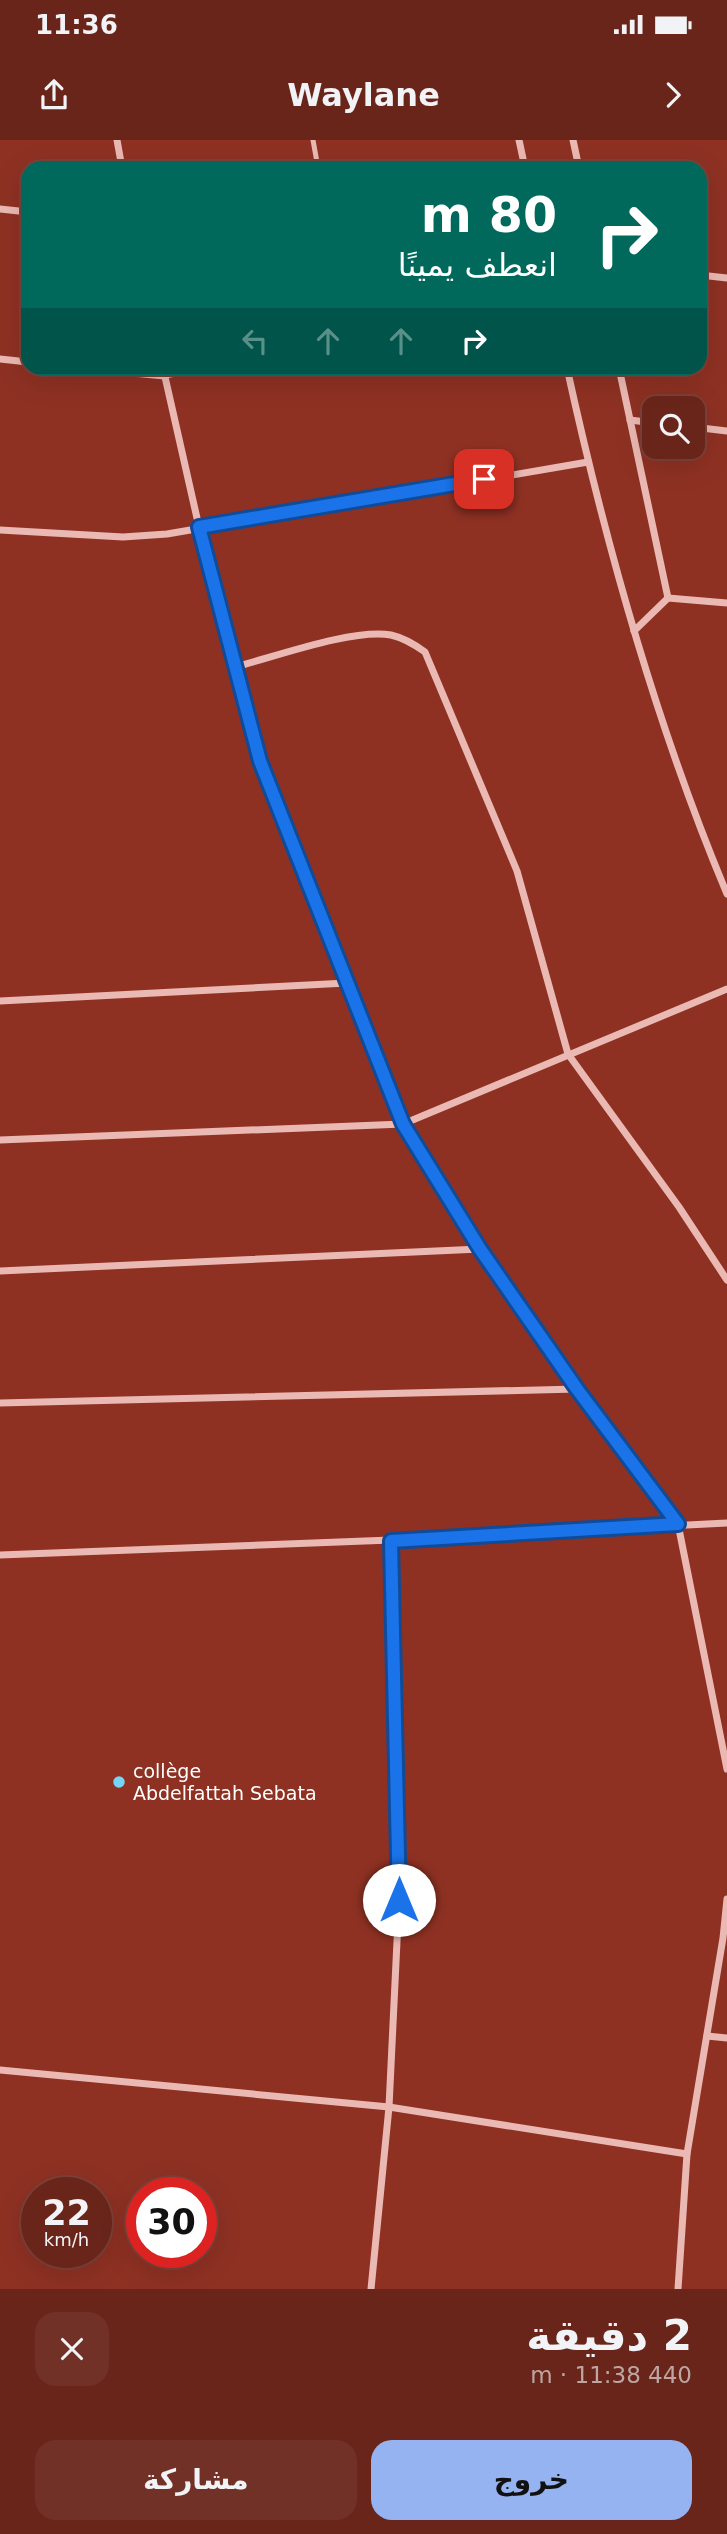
<!DOCTYPE html>
<html lang="ar">
<meta charset="utf-8">
<style>
body{margin:0;font-family:"DejaVu Sans","Noto Sans Arabic",sans-serif;background:#723127;color:#f1f3f6;direction:rtl;height:100vh;display:flex;flex-direction:column;font-size:26px;white-space:nowrap}
*{box-sizing:border-box;margin:0}
p{font-size:23px;color:#bea5a2}
.icon{flex:none;width:38px;height:38px;fill:none;stroke:currentColor;stroke-width:2;stroke-linecap:round;stroke-linejoin:round}
.map{position:relative;height:2149px;overflow:hidden;direction:ltr}
.sheet{display:flex;flex-direction:column;background:#6a251a;flex:1}
.sheet>*{flex:none}
.hud{position:absolute;left:21px;top:21px;width:686px;height:214px;border-radius:21px;box-shadow:0 7px 28px #0002,0 0 0 2px #7d4239;direction:rtl;background:#00695c;color:#fff;overflow:hidden}
.buttons{position:absolute;left:642px;top:256px;display:grid;gap:14px}
.buttons a{display:grid;place-items:center;width:63px;height:63px;border-radius:14px;background:#6a251a;box-shadow:0 7px 28px #0002,0 0 0 2px #7d4239;font-size:35px}
.speed{position:absolute;left:21px;top:2037px;display:flex;gap:14px;font-size:35px;font-weight:700;text-align:center}
.speed>*{display:grid;place-content:center;width:91px;height:91px;border-radius:50%;background:#6a251a;box-shadow:0 7px 28px #0002,0 0 0 2px #7d4239;line-height:1}
.speed small{font-size:18px;font-weight:400}
.speed .limit{border:10px solid #d22;background:#fff;color:#111}
.pin{position:absolute;display:grid;place-items:center;width:60px;height:60px;color:#fff;margin:-30px;border-radius:14px;box-shadow:0 4px 10px #0006}
.me{position:absolute;width:77px;margin:-38px;rotate:0deg;stroke-linejoin:round;filter:drop-shadow(0 0 5px #0008)}
.turn{display:flex;align-items:center;gap:24px;height:147px;padding:0 35px;font-size:32px}
.turn .icon{width:91px;height:91px;stroke-width:2.5}
.turn b{display:block;font-size:49px;line-height:60px}
.lanes{display:flex;align-items:center;height:66px;padding:0 35px;background:#0003;justify-content:center;gap:35px;direction:ltr}
.lanes .off{opacity:.35}
.round{display:grid;place-items:center;flex:none;width:74px;height:74px;border-radius:21px;background:#723127}
.head{display:flex;align-items:center;justify-content:space-between;height:119px;padding:0 35px}
h1{font-size:42px;font-weight:800;line-height:52px}
.button{display:flex;gap:14px;margin-top:auto;padding:14px 35px}
.button a{flex:1;height:80px;border-radius:21px;background:#95b2f1;color:#111;font-size:28px;font-weight:800;line-height:80px;text-align:center}
.button a+a{background:#723127;color:#f1f3f6}
.status{display:flex;justify-content:space-between;align-items:center;height:49px;padding:0 35px;background:#6a251a;direction:ltr}
.status svg{height:19px;fill:currentColor}
header{display:flex;justify-content:space-between;align-items:center;height:91px;padding:0 35px;background:#6a251a;font-size:32px;font-weight:800}
.map>svg:first-child{display:block}
</style>
<div class="status"><b>11:36</b><svg viewBox="0 0 49 12"><path d="M0 12V9h3v3zM5 12V6h3v6zM10 12V3h3v9zM15 12V0h3v12zM26 1h20v11H26zM47 4h2v5h-2z"/></svg></div>
<header><svg class="icon" aria-label="forward" viewBox="0 0 24 24"><path d="M9 5l7 7-7 7"/></svg>Waylane<svg class="icon" aria-label="share" viewBox="0 0 24 24"><path d="M12 15V3M7 8l5-5 5 5M5 13v7h14v-7"/></svg></header>
<div class="map">
<svg width="727" height="2149" viewBox="0 0 727 2149">
<rect width="100%" height="100%" fill="#8e3123"/>
<g fill="none" stroke-linecap="round" stroke-linejoin="round">
<g stroke="#ebb9b3" stroke-width="5">
<path d="M313,0L318,28"/>
<path d="M165,236L208,228"/>
</g>
<g stroke="#ebb9b3" stroke-width="7">
<path d="M117,0L122,28"/>
<path d="M519,0L525,28"/>
<path d="M573,0L579,28"/>
<path d="M0,69L28,72"/>
<path d="M700,135L727,138"/>
<path d="M0,219L28,222"/>
<path d="M79,228L165,236"/>
<path d="M163,228L199,387L260,621L347,843L403,984L480,1109L577,1249L678,1384L727,1629"/>
<path d="M567,228C606,406 656,585 727,754"/>
<path d="M619,228L668,458"/>
<path d="M630,280L654,283"/>
<path d="M693,287L727,291"/>
<path d="M0,390L123,397L167,394L588,322"/>
<path d="M668,458L727,463"/>
<path d="M634,491L668,458"/>
<path d="M235,527C274,517 354,488 391,495C404,498 414,504 425,512L517,731L568,914L679,1067L727,1140"/>
<path d="M0,861L347,843"/>
<path d="M0,1000L403,984L727,849"/>
<path d="M0,1131L480,1109"/>
<path d="M0,1263L577,1249"/>
<path d="M0,1415L391,1400L727,1383"/>
<path d="M707,1896L727,1898"/>
<path d="M0,1930L389,1967L687,2014"/>
<path d="M371,2149L389,1967L399,1760L391,1400"/>
<path d="M678,2149L687,2014L723,1798L727,1759"/>
</g>
</g>
<g fill="none" stroke-linecap="round" stroke-linejoin="round">
<defs>
<path id="route" d="M399,1760L391,1401L678,1384L577,1249L480,1109L403,984L260,621L199,387L484,339"/>
</defs>
<use href="#route" stroke="#114b97" stroke-width="18"/>
<use href="#route" stroke="#1a73e8" stroke-width="12"/>
</g>
<circle fill="#76d4f6" stroke="#8e3123" stroke-width="2.5" cx="119" cy="1642" r="7"/>
<g text-anchor="middle" stroke-width="6" stroke-linejoin="round" paint-order="stroke">
<g font-size="19" fill="#fff" stroke="#8e3123" text-anchor="start">
<text x="133" y="1638">collège<tspan x="133" dy="22">Abdelfattah Sebata</tspan></text>
</g>
</g>
</svg>
<div class="buttons">
<a><svg class="icon" aria-label="search" viewBox="0 0 24 24"><circle cx="10" cy="10" r="6"/><path d="M15 15l6 6"/></svg></a>
</div>
<div class="speed"><div>22<small>km/h</small></div><div class="limit">30</div></div>
<div class="pin" style="left:484px;top:339px;background:#d93025"><svg class="icon" aria-label="arrive" viewBox="0 0 24 24"><path d="M6 21V4h12l-3 4 3 4H6"/></svg></div>
<svg class="me" style="left:399px;top:1760px" viewBox="-20 -20 40 40"><circle r="19" fill="#fff"/><path d="M0-13L10 11 0 6-10 11z" fill="#1a73e8"/></svg>
<div class="hud">
<div class="turn"><svg class="icon" aria-label="right" viewBox="0 0 24 24"><path d="M7 20v-9h11M14 6l5 5-5 5"/></svg><div><b>80 m</b>انعطف يمينًا</div></div>
<div class="lanes"><svg class="icon off" aria-label="left" viewBox="0 0 24 24"><path d="M17 20v-9H6M10 6l-5 5 5 5"/></svg><svg class="icon off" aria-label="ahead" viewBox="0 0 24 24"><path d="M12 20V5M6 11l6-6 6 6"/></svg><svg class="icon off" aria-label="ahead" viewBox="0 0 24 24"><path d="M12 20V5M6 11l6-6 6 6"/></svg><svg class="icon" aria-label="right" viewBox="0 0 24 24"><path d="M7 20v-9h11M14 6l5 5-5 5"/></svg></div>
</div>
</div>
<section class="sheet">
<div class="head"><div><h1>2 دقيقة</h1><p>440 m · 11:38</p></div><a class="round"><svg class="icon" aria-label="close" viewBox="0 0 24 24"><path d="M6 6l12 12M18 6L6 18"/></svg></a></div>
<div class="button"><a>خروج</a><a>مشاركة</a></div>
</section>
